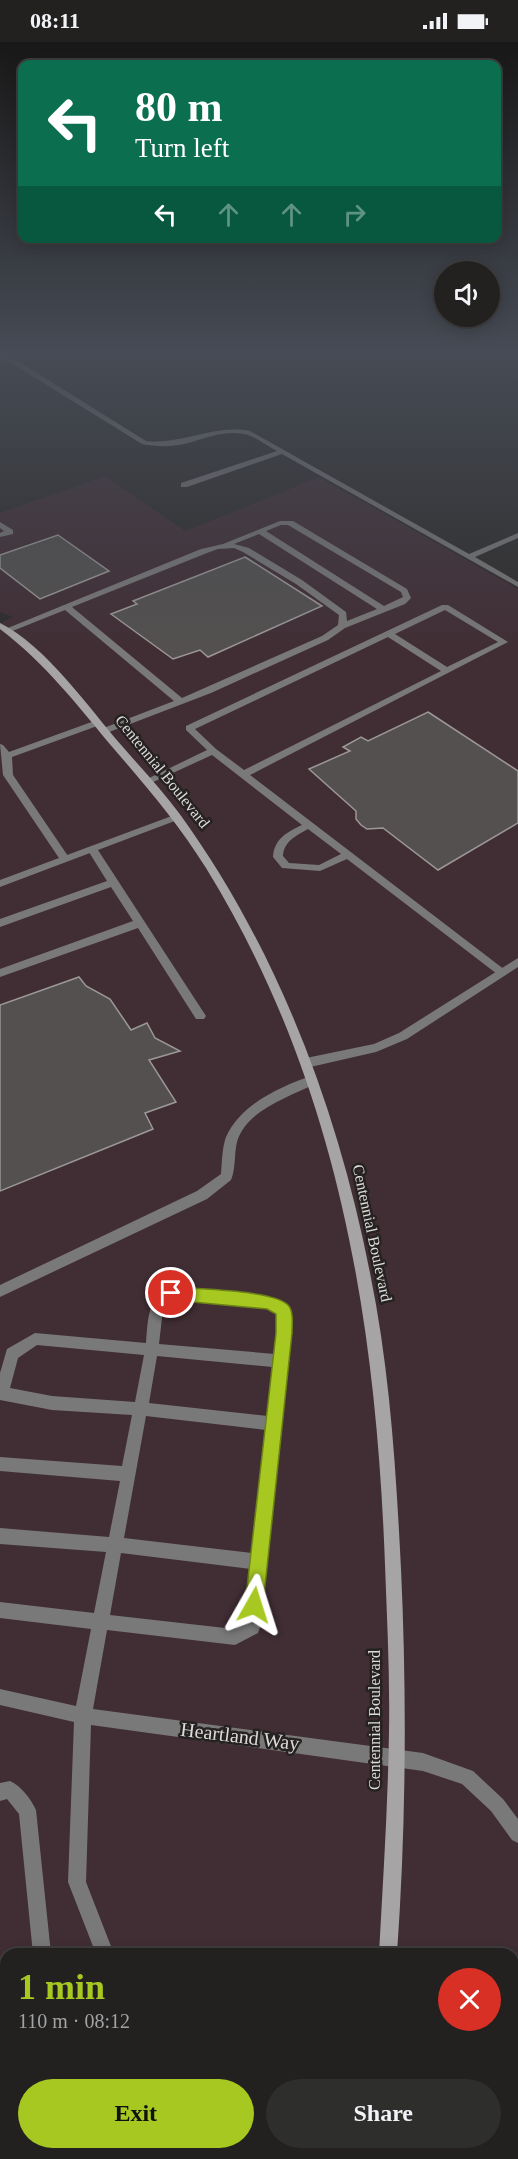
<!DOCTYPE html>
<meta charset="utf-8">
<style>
body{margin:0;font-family:"Times New Roman",serif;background:#2e2e2d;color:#f1f3f6;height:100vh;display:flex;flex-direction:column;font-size:22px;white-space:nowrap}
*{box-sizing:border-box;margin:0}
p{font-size:20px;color:#a2a3a5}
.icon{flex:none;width:33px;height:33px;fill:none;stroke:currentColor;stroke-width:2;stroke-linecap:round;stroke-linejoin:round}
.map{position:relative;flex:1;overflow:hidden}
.details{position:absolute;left:0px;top:1906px;width:519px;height:212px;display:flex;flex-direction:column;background:#222120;border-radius:18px 18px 0 0;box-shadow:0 3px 15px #0003,0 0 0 2px #3f3e3e}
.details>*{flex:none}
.guide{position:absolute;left:18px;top:18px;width:483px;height:183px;border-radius:12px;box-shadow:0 3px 15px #0003,0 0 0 2px #3f3e3e;background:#0b6e4f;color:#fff;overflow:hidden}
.tools{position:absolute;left:434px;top:219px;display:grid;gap:12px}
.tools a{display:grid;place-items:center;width:66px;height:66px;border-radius:50%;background:#222120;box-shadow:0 3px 15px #0003,0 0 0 2px #3f3e3e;font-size:30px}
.pin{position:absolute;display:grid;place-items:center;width:51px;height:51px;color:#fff;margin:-26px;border:3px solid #fff;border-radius:50%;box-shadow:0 2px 6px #0007}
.me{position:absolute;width:66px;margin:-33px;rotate:6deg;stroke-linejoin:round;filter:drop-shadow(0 0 4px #0008)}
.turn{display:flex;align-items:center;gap:21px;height:126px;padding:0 18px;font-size:27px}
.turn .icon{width:78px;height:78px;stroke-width:2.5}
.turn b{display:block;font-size:42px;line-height:51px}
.lanes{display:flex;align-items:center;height:57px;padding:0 18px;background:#0003;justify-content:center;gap:30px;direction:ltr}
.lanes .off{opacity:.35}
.round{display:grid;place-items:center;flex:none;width:63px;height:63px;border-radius:32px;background:#2e2e2d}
.head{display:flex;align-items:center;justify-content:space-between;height:102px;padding:0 18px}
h1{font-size:36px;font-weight:600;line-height:45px;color:#a6c821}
.action{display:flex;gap:12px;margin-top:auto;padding:12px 18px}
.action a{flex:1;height:69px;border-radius:36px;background:#a6c821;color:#111;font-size:24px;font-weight:600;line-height:69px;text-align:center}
.action a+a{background:#2e2e2d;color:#f1f3f6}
.status{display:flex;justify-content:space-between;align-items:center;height:42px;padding:0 30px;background:#222120;direction:ltr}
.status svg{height:16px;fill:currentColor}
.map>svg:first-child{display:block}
</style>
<div class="status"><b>08:11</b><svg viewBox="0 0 49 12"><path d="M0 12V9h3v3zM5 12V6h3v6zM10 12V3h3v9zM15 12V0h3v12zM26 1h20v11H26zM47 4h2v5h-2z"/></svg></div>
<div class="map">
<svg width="518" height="2117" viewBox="0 0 518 2117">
<rect width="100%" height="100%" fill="#2e2c2b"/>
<path fill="#412e35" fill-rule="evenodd" d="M105,434L185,489L319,435L518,547V2117H0V581L13,575L0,570V471ZM6,1912H513V2112H6Z"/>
<g fill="#53504f" stroke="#9b9897" stroke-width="1.5">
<path d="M58,493L109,529L40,557L0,526V513Z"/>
<path d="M245,515L322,564L208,615L200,608L173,617L111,572L137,562L133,559Z"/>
<path d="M428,670L518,729V781L438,828L383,786L367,787L361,783L356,777V769L309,727L350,709L343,705L361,695L368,699Z"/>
<path d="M79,935L86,944L110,957L131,988L147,981L155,996L180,1009L149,1018L176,1060L145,1071L153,1087L0,1149V963Z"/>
</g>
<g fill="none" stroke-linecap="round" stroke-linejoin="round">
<g fill="#7a7979" fill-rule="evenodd">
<path d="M280,479H293L407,547L411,556L405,562L345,586L328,598L211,651L104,692L101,691V687L174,659L65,568L10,590L3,588L201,507L223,502ZM281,483H288L401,550L403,555L384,564L266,489ZM259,492L377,567L347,579L346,570L302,538L249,506L234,502ZM234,506L243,510L296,542L339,573L338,583L322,594L182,656L72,565L207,511L218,507Z"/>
<path d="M0,480L13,488V492L0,495V491L4,489L0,486Z"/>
<path d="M442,563H448L508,600L250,733L505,928L507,931L501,935L347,817L320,829L282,826L273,815C274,797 287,790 302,783L212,713L151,741L148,742L143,739L207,708L186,688V684ZM445,568L498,600L447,625L395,592ZM388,595L441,629L244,728L216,707L195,687ZM308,787L341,812L319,823L289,821L283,814C284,799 296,794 308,787Z"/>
<path d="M97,678L102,681L100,683L12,715L13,733L70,817L65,820L61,819L3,733L0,702L3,703L9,710Z"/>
<path d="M92,804L96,805L204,971L206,974L204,977H196L138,886L0,935V927L133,879L111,845L0,885V877L107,839L87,807Z"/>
<path d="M311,1034L315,1036L317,1039L315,1042C289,1055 246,1068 237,1100C234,1112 236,1126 231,1138L207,1157L0,1255V1243L197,1149L221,1132C222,1120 222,1106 226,1095C240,1063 279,1045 311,1034Z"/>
<path d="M171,1245L275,1256L288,1265L290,1269L291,1291L260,1585L258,1591L235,1603L107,1588L93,1667L423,1711L473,1729L503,1757L518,1777V1801L512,1798L491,1769L462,1742L423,1729L91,1683L86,1840L114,1912H96L68,1840L74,1680L0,1663V1647L76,1664L91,1587L0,1576V1560L94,1571L106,1510L0,1502V1486L109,1495L120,1439L0,1429V1415L122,1424L132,1373L52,1368L0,1358V1331L7,1307L35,1291L146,1301C148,1279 147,1254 171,1245ZM174,1257L267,1266L276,1272L277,1291L275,1312L159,1302L163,1267ZM37,1303L144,1313L135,1360L52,1354L10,1346L18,1316ZM157,1314L273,1325L268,1374L149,1361ZM146,1374L266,1388L252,1511L124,1496ZM121,1511L251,1527L244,1580L234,1587L110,1573Z"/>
<path d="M10,1739C21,1744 31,1757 36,1768L51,1912H33L19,1772L7,1757L0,1759V1741Z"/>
<rect x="53" y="2112" width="20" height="5"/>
<path d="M173,2112H193L195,2117H175Z"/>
</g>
<g fill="#7a7979" fill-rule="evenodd">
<path d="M0,311H5L146,399C182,403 214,382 250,389L469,512L518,491V496L475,515L518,540V545L282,412L187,445H181V441L277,409C267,404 255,394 244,392C225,388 206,396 188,401C173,405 158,405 142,402L0,314Z"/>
<path d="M177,772L182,775L180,777L0,845V838Z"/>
<path d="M518,916V925L407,997L376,1010L306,1026L300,1021L306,1016L374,1002L399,991Z"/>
</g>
<g fill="#a6a4a4" fill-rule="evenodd">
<path d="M0,581C46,604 88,665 122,704C141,726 161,747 179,771C277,906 338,1067 370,1231C390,1328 396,1428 401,1527C407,1656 406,1784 397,1912H379C383,1838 388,1763 389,1689C390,1634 387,1578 385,1523C376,1277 338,1040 206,826C179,783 147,745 114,707C78,664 45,621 0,587Z"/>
<rect x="370" y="2112" width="20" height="5"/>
</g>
</g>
<linearGradient id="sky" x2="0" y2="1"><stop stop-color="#191818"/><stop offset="0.51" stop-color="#464b55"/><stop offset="1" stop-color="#464b55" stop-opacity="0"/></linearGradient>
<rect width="518" height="608" fill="url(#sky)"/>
<path fill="#a6c821" stroke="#6c8215" stroke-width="1.5" d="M171,1245C195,1247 274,1248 288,1263C294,1269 292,1283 292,1291L263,1563L261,1570L254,1572L248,1570L245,1563L276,1291V1272L267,1267L171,1258L165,1256L163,1251L165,1247Z"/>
<g text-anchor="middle" stroke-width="5" stroke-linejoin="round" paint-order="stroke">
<g font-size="16" fill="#dddbda" stroke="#252221">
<text transform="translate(163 729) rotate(51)" y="6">Centennial Boulevard</text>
<text transform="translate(373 1191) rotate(78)" y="6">Centennial Boulevard</text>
<text transform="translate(374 1678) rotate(-90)" y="6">Centennial Boulevard</text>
</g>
<g font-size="20" fill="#dddbda" stroke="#252221">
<text transform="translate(240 1694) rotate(7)" y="7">Heartland Way</text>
</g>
</g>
</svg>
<div class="tools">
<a><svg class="icon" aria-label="sound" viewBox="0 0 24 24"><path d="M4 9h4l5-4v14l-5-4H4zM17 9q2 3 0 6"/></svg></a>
</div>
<div class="pin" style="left:171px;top:1251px;background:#d93025"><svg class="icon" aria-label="arrive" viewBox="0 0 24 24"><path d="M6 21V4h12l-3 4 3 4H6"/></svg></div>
<svg class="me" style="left:254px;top:1563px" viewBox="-20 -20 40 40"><path d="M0-17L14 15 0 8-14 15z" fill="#a6c821" stroke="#fff" stroke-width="4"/></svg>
<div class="guide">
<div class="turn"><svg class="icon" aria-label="left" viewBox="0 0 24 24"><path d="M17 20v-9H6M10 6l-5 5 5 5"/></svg><div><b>80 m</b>Turn left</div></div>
<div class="lanes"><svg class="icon" aria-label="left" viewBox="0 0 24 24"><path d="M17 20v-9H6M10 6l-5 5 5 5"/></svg><svg class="icon off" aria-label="ahead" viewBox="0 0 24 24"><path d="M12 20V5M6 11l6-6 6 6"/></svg><svg class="icon off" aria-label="ahead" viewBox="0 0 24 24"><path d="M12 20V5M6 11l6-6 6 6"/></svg><svg class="icon off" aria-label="right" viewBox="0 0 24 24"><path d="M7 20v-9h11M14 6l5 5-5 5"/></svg></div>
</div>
<section class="details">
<div class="head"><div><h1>1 min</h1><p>110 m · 08:12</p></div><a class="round" style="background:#d93025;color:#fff"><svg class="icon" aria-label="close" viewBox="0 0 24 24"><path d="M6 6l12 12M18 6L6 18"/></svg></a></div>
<div class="action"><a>Exit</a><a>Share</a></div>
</section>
</div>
